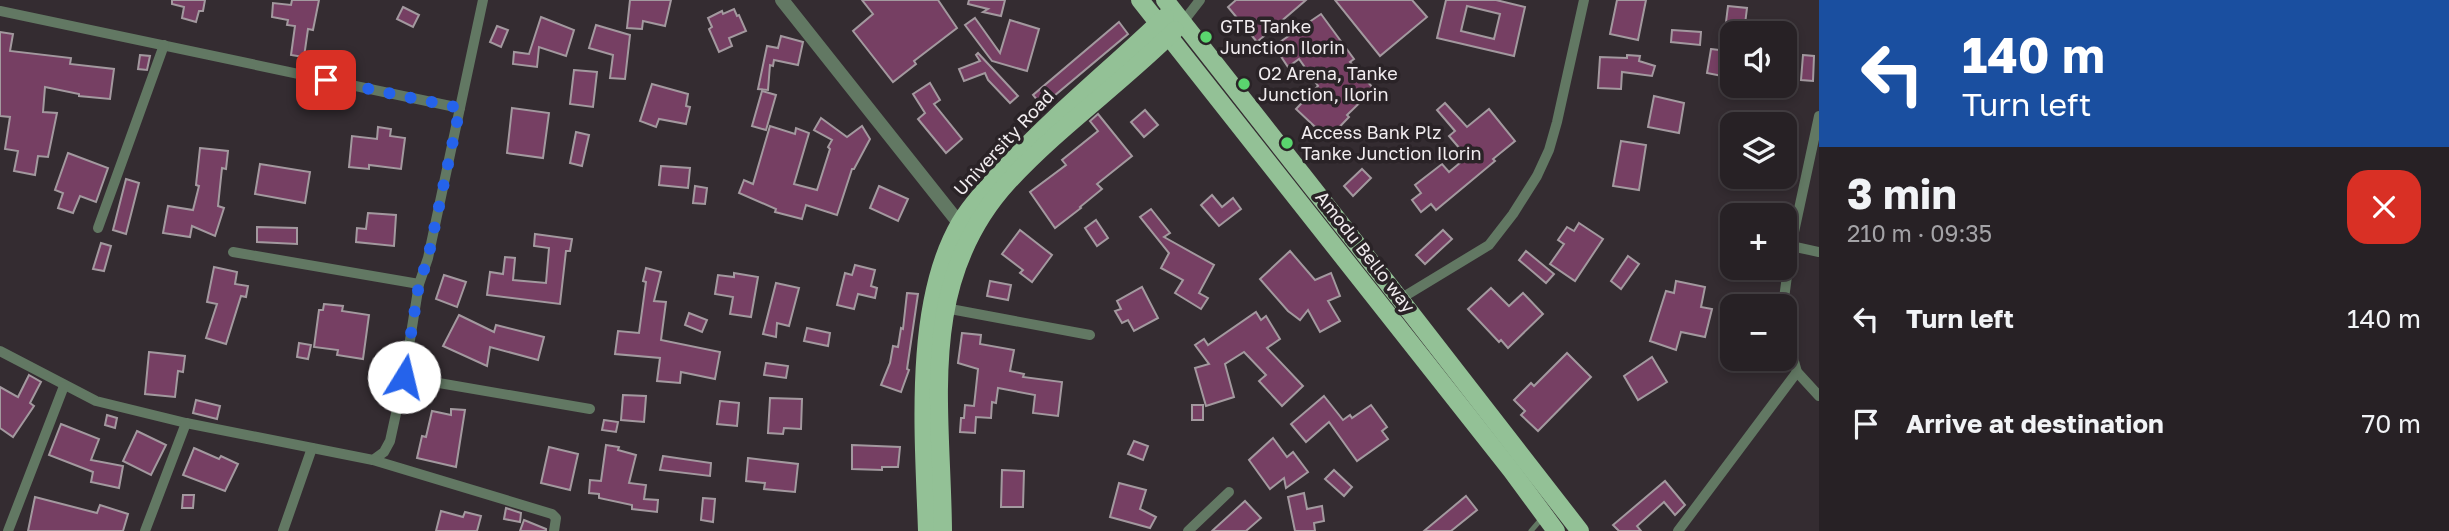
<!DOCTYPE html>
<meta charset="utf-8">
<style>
body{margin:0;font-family:"Golos Text",sans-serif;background:#2f292d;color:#f1f3f6;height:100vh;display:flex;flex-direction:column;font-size:26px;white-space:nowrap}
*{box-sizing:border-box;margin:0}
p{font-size:23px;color:#a4a3a7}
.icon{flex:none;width:38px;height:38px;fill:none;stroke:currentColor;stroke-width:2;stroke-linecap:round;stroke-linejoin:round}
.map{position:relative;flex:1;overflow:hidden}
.panel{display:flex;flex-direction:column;background:#272125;width:630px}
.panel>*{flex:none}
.top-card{background:#1a4fa0;color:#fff;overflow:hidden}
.controls{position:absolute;left:1720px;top:21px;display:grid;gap:14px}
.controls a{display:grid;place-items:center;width:77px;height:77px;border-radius:14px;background:#272125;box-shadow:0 4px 10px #0003,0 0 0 2px #433e42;font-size:35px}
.pin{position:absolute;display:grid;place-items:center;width:60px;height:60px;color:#fff;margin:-30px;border-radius:14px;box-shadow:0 4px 10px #0006}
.me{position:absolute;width:77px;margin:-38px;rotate:9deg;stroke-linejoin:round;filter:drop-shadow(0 0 5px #0008)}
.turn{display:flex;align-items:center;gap:24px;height:147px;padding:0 28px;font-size:32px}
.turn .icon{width:91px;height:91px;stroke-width:2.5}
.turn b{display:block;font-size:49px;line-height:60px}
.round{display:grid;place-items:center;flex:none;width:74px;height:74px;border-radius:21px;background:#2f292d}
.overview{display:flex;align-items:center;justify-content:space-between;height:119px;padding:0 28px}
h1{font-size:42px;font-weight:700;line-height:52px}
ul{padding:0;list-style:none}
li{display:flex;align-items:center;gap:21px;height:105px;padding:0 28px}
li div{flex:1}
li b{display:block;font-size:26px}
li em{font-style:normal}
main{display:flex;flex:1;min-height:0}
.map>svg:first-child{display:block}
</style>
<main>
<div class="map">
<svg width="1819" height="531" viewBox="0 0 1819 531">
<rect width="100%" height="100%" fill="#342c31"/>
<g fill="#763f63" stroke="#a3999f" stroke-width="2" fill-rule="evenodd">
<path d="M172,0H205L203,11H199L196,22L182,18L184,7L172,4Z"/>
<path d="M292,0H319L313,30L308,29L304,57L291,55L295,26L287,25L288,20L272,17L273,3L291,5Z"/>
<path d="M630,0H671L665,26L643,21L642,29L627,28Z"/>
<path d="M862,0H938L957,28L914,61L916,64L893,82L853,31L873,14Z"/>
<path d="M969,0H1005L1001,16L983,12L988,9L968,4Z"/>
<path d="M1236,0H1306L1257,42L1228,7Z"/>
<path d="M1335,0H1412L1427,17L1380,56Z"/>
<path d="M1446,0H1496L1525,7L1514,56L1437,38ZM1467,6L1500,14L1494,39L1461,31Z"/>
<path d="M1617,0H1646L1638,40L1610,34Z"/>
<path d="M1728,6L1747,8L1745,24L1726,22Z"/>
<path d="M403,7L419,15L413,27L397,19Z"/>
<path d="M734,9L737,16L739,15L746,31L729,38L732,46L719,52L709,29L712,27L708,18L722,11L723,14Z"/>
<path d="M1321,14L1354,59L1350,62L1374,89L1347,115L1349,117L1328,139L1296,109L1318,86L1299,59L1288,67L1274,46Z"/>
<path d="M541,17L574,30L566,56L539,47L537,67L513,64L514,52L529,54Z"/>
<path d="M975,18L1000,53L1010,20L1039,29L1027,71L992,61L965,25Z"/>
<path d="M1119,22L1128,34L1042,106L1033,95Z"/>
<path d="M596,25L630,35L625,79L610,78L613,55L589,48Z"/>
<path d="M497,26L508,30L501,47L490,42Z"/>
<path d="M1672,30L1701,32L1700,45L1671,42Z"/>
<path d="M0,32L13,34L10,51L71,58L70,64L114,69L110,99L79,96V94L45,87L43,112L57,113L48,157L38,156L35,175L14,171L18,151L5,149L10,117L0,116Z"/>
<path d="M781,36L803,42L798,65L774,60L773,66L770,65L768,90L758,89L767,46L778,48Z"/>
<path d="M1711,49L1728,51L1726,60L1732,62V78L1707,73Z"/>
<path d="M978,53L1018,96L1010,103L988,80L985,73L964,81L959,69L980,61L976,55Z"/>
<path d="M140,55L150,56L147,70L138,69Z"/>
<path d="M1627,55L1640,56L1639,61L1655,66L1652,76L1622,72L1621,89L1598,88L1600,57L1627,58Z"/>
<path d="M1803,55L1814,56L1813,81L1801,80Z"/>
<path d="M574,70L597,72L593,107L570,104Z"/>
<path d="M930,83L940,100L934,104L962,139L946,153L918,119L925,113L913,94Z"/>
<path d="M652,84L688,94L686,106L690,107L686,124L659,119L656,127L640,121Z"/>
<path d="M762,91L776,95L766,130L752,126Z"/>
<rect x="309" y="94" width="14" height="11"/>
<path d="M1654,96L1684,103L1679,133L1648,127Z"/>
<path d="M1445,103L1467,127L1489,109L1515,141L1493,159L1495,161L1436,210L1431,204L1421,212L1412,200L1421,193L1415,185L1442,164L1449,172L1467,157L1449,136L1455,131L1437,110Z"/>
<path d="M512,108L549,113L543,158L507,153Z"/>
<path d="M1145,110L1158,125L1144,137L1131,122Z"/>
<path d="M1098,114L1132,156L1097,184L1102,189L1080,207L1081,208L1055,228L1030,192L1066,165L1062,160L1098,131L1090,121Z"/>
<path d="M821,118L847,137L862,126L870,139L854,169H852L837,215L806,205L802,219L775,212L776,209L739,193L744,180L753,184L770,126L795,134L796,128L809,133L794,184L817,190L830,149L828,147L832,140L814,130Z"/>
<path d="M378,127L391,129L390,136L405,138L401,169L369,165V169L349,167L352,136L377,139Z"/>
<path d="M576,132L589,135L582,166L570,163Z"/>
<path d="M1621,141L1646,145L1639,190L1613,186Z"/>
<path d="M200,148L228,151L226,169L222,168L218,206L224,208L215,236L192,226L190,237L163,233L168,206L193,210L199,186L196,185Z"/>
<path d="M68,153L108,168L96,202L80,196L73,213L58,208L63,193L55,190Z"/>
<path d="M260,164L310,172L305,203L255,194Z"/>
<path d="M661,166L690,168L688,188L659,185Z"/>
<path d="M1362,169L1371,178L1353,196L1344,186Z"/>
<path d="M126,179L139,183L126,234L113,230Z"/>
<path d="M695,186L707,188L705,204L693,203Z"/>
<path d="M879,186L908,199L898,221L870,208Z"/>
<path d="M1212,195L1222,207L1233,198L1241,209L1219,226L1201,205Z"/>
<path d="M1151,209L1170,233L1164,237L1214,265L1199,293L1208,298L1201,309L1175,293L1183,280L1161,268L1169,253L1140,217Z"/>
<path d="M368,213L396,215L394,246L356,242L357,228L366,229Z"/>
<path d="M1096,220L1108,238L1097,246L1085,228Z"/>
<path d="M1579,223L1603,239L1575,281L1550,264L1564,244L1558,240L1567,227L1574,231Z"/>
<path d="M257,227L297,228V244L257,242Z"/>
<path d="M1020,230L1052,255L1032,282L1020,273L1023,270L1002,254Z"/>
<path d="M1443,230L1452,239L1425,264L1416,255Z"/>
<path d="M535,234L572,239L570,251H566L560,304L487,295L490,272L503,274L505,257L515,258L513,280L546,283L549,248L534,246Z"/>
<path d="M101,243L111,246L104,271L93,269Z"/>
<path d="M1290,251L1315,280L1331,273L1340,296L1328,301L1340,321L1320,332L1308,310L1300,320L1288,311L1260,279Z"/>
<path d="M1526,251L1554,274L1546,283L1519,260Z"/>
<path d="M1628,256L1639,264L1621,289L1611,281Z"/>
<path d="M855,265L875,270L871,286L877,288L875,298L858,294L854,309L837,305L845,273L852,275Z"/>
<path d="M214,267L237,272L235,284L248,286L246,297L241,296L226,344L206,338L217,304L207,302Z"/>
<path d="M646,268L661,272L654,301L666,302L661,340L720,352L715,379L681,372L680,383L657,381L660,358L615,354L618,331L639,333L646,282L643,281Z"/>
<path d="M734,273L758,277L751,317L730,314L733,297L715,294L718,275L734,277Z"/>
<path d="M444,275L466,282L457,307L436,299Z"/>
<path d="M990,281L1011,285L1008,300L987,296Z"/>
<path d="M1676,281L1705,287L1701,307L1712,309L1705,337L1681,332L1676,350L1650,341L1666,291L1674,293Z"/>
<path d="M776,283L799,288L789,326L777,323L776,337L763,334Z"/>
<path d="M1142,287L1158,318L1134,331L1128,320L1122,323L1115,311L1121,309L1117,301Z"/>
<path d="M1491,288L1509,306L1523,293L1543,314L1508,348L1501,340L1499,342L1468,309Z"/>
<path d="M907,293L918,294L907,369L909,370L901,392L881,385L890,363L893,346L898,347L901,328L903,329Z"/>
<path d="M324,304L343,306L342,311L369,315L363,359L337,355L338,350L314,347L319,310H323Z"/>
<path d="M1256,312L1261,320L1266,316L1280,339L1267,348L1303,386L1282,406L1259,381L1266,375L1244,352L1225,364L1234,397L1206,406L1195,368L1209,364L1195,345L1204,339L1208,345Z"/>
<path d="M689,313L707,320L702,332L685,325Z"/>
<path d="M459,315L494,332L496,325L544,337L538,360L490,347L487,366L443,346Z"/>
<path d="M807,328L830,333L828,346L804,341Z"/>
<path d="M962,333L981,335L980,344L1014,350L1010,371L1024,374L1023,377L1062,382L1058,416L1033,413L1035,395L998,388L996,403L992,402L991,418L976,417L975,433L960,432L961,418H964L965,405L974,406L978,369L958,363Z"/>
<path d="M299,343L311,345L308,359L297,357Z"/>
<path d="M149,352L185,356L183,372L178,371L175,397L145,394Z"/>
<path d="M1567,353L1591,377L1538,431L1521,415L1525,411L1514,400L1531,383L1534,386Z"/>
<path d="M1652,357L1667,382L1638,400L1624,376Z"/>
<path d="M766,363L788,366L786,378L764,375Z"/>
<path d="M29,375L41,382L30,403L34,406L13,437L0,428V387L18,397Z"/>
<path d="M623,395L646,396L644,422L621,420Z"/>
<path d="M1324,396L1343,420L1350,415L1352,418L1371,405L1387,427L1382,431L1388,439L1357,461L1329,422L1306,442L1291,424Z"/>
<path d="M770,398L802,399L801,429L784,428L783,434L768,433Z"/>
<path d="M196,400L220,406L217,419L193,413Z"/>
<path d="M720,401L739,403L737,426L717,424Z"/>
<rect x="1192" y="405" width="11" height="15"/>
<path d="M451,409L465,410L456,467L417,458L422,436L426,437L432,411L451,415Z"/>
<path d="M107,415L117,418L115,428L105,425Z"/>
<path d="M604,420L618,422L616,432L602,430Z"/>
<path d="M61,424L99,439L91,460L123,466L119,488L91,482L93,472L49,455Z"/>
<path d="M137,431L166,445L151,475L123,461Z"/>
<path d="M1273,438L1287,457L1293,452L1308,472L1286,488L1284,478L1270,489L1249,460Z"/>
<path d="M1134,441L1148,446L1143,460L1128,454Z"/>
<path d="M606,445L619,447L618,450L636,455L629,483L646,485L644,499L658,500L657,512L632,509V505L599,498V494L589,493L590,480L601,481Z"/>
<path d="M852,445L900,447L898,467H882V470L852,469Z"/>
<path d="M549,447L578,454L570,490L541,483Z"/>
<path d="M194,448L219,459L221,456L238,464L225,491L183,475Z"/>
<path d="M663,456L711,463L710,476L660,470Z"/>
<path d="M748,458L798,464L795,492L764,489L765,483L746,481Z"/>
<path d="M1002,470L1024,471L1023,507H1001Z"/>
<path d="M1334,470L1352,487L1344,496L1325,479Z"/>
<path d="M1665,481L1685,505L1675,515L1664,502L1637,526L1641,531H1619L1613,525Z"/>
<path d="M1119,483L1146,490L1140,509L1156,517L1150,528L1110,517Z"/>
<path d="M1304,493L1307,509L1322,506L1324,521L1314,523L1315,531H1295L1288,497Z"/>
<path d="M183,495H194L193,508H182Z"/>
<path d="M1466,496L1477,510L1451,531H1424Z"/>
<path d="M35,497L97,513L100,505L128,514L123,531H28Z"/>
<path d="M703,498L715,499L713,522L701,520Z"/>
<path d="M1245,501L1261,518L1246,531H1212Z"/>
<path d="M506,508L521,513L520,522L504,519Z"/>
<path d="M441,511L463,517L465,512L481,516L477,531H436Z"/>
<path d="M524,520L546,529V531H520Z"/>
</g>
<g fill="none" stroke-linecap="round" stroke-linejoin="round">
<path stroke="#627863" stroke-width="5" d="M1531,531L1543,517"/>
<g stroke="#627863" stroke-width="10">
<path d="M0,11L460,108"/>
<path d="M1183,22L1200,0"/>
<path d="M98,228L164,45"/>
<path d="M1791,246L1819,252"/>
<path d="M233,252L419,284"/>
<path d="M1400,299L1489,245L1513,214L1537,176L1549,150L1557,122L1584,0"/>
<path d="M1783,306L1791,246L1819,116"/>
<path d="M945,308L1090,335"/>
<path d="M1785,329L1797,372L1819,396"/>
<path d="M0,351L96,401L186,423L373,460L384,452L390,441L404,377L419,284L428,258L483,0"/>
<path d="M404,377L590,409"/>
<path d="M373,460L552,514L556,518L554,531"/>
<path d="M8,531L64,386"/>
<path d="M145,531L186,423"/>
<path d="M283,531L312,448"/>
<path d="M1188,531L1229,492"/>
<path d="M1678,531L1797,372"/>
</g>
<path stroke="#627863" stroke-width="14" d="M782,0L959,223"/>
<g stroke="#93c196" stroke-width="18">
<path d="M1140,0L1511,470L1556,531"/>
<path d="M1165,0L1400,299L1580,531"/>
<path d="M927,531C924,439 912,305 960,223C972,203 991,183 1007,166C1056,113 1113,67 1165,17"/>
<path d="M943,531C942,406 916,282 1009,181C1060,126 1122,83 1175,30"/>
</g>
</g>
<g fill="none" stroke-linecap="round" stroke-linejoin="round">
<path stroke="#2563eb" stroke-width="12" stroke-dasharray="0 21.6" d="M326,80L460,108L428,258L419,284L404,377"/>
</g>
<g fill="#5ad56e" stroke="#2a2327" stroke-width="2.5">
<circle cx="1206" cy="37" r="7"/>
<circle cx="1244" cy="84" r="7"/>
<circle cx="1287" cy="143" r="7"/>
</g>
<g text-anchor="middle" stroke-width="7" stroke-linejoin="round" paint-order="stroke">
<g font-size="18" fill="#f1ecef" stroke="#2a2327" text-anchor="start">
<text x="1220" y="33">GTB Tanke<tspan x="1220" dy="21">Junction Ilorin</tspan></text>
<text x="1258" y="80">O2 Arena, Tanke<tspan x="1258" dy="21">Junction, Ilorin</tspan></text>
<text x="1301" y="139">Access Bank Plz<tspan x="1301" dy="21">Tanke Junction Ilorin</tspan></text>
</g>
<g font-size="18" fill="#f1ecef" stroke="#2a2327">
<text transform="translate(1004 143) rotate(-47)" y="6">University Road</text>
<text transform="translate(1365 252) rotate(52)" y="6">Amodu Bello way</text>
</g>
</g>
</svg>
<div class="controls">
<a><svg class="icon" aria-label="sound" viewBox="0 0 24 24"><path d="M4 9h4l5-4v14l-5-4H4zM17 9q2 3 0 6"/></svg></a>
<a><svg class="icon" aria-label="layers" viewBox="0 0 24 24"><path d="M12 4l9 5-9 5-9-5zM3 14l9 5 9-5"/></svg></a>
<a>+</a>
<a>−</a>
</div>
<div class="pin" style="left:326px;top:80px;background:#d93025"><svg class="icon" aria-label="arrive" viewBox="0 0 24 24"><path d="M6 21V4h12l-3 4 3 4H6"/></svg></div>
<svg class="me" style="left:404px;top:377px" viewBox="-20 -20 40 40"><circle r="19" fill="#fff"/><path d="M0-13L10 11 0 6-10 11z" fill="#2563eb"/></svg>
</div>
<section class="panel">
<div class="top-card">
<div class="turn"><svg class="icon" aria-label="left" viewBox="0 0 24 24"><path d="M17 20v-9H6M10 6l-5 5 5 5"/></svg><div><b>140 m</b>Turn left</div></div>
</div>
<div class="overview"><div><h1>3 min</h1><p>210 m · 09:35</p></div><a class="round" style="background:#d93025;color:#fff"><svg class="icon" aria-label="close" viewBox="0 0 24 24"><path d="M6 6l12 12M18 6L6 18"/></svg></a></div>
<ul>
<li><svg class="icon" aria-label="left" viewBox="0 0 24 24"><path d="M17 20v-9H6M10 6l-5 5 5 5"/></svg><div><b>Turn left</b></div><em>140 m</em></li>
<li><svg class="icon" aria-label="arrive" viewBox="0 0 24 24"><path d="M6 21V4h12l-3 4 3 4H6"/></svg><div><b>Arrive at destination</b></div><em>70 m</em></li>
</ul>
</section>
</main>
